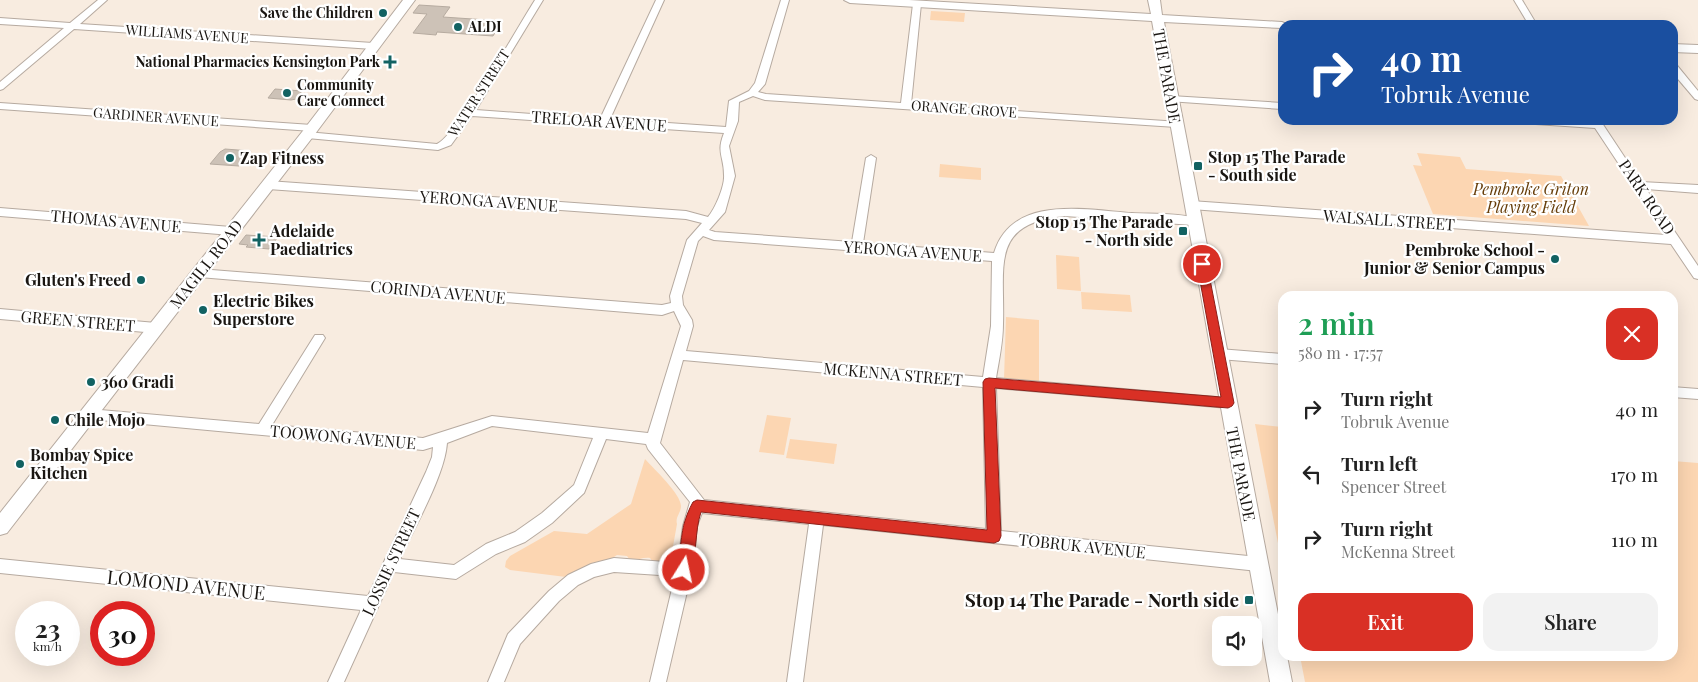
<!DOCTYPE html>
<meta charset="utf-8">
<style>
body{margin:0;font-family:"Playfair Display",serif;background:#f2f2f2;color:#222;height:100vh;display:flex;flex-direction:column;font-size:19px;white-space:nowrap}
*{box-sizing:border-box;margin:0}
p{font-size:16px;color:#767676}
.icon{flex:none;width:28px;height:28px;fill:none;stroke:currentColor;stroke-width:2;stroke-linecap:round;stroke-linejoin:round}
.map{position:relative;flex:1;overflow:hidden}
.sheet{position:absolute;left:1278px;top:291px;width:400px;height:370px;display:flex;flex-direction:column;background:#fff;border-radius:15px;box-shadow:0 5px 20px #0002}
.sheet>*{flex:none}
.banner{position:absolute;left:1278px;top:20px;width:400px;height:105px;border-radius:15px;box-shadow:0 5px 20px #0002;background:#1a4fa0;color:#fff;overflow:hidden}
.buttons{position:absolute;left:1212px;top:616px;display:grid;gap:10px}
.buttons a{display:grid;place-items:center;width:50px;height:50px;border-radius:10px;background:#fff;box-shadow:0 5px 20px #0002;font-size:25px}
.speed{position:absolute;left:15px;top:601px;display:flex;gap:10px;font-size:25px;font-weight:700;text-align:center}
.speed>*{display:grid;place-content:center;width:65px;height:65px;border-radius:50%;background:#fff;box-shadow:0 5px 20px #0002;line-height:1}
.speed small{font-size:12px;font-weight:400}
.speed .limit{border:8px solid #d22;background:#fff;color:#111}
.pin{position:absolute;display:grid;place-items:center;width:42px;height:42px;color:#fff;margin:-21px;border:2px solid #fff;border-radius:50%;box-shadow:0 1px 5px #0007}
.me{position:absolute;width:55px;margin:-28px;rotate:10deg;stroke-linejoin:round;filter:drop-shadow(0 0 4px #0008)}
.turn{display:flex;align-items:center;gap:18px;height:105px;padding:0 20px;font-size:22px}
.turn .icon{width:65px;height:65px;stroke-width:2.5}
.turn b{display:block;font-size:35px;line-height:42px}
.round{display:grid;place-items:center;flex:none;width:52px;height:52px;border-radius:15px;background:#f2f2f2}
.head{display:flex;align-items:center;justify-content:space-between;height:85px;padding:0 20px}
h1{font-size:30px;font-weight:600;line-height:38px;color:#1e9e55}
.primary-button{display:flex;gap:10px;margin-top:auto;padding:10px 20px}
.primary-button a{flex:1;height:58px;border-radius:15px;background:#d93025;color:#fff;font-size:20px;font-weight:600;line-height:58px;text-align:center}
.primary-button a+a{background:#f2f2f2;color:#222}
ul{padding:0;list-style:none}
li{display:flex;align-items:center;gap:15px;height:65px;padding:0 20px}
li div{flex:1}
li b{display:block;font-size:19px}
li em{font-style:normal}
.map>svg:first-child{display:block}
</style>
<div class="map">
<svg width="1698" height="682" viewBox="0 0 1698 682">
<rect width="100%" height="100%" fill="#f8ece0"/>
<g fill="#fcd6b2">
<path d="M931,11L965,13L964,22L930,20Z"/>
<path d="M1417,153L1460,157L1466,169L1561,176L1589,226L1433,214L1413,165L1422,166Z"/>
<path d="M940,164L981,168V180L939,177Z"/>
<path d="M1056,255L1079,257L1081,291L1057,289Z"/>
<path d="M1081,292L1130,295L1132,312L1082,309Z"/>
<path d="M1006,317L1039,320V382L1004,379Z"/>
<path d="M767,415L791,418L784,455L759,452Z"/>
<path d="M1255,424L1282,427V564Z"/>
<path d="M790,439L837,444L834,464L786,458Z"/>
<path d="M645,459C654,469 681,494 681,506C681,513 675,517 677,524L670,563H654L650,558C642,557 637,561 630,560L627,556L617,555L611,559L592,563L566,577L510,570L505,567L506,561L510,556L554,531L587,534L631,504Z"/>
<path d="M1673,461L1698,463V682H1305L1300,656H1672Z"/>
</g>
<g fill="#cdc2b7" stroke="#b6aba0">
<path d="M419,5L450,7L443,17L502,21L493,36L437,32L436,35L413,33L427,14L413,13Z"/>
<path d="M275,89L302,91L296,99L291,100L268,98Z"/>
<path d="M225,149L251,151L239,166L210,164L220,152Z"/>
<path d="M246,235L278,237L269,249L246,247L248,245L239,244Z"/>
</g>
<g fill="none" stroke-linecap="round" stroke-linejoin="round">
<defs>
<g id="minor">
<path d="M98,0H107L80,24L373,43L378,46L373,49L74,29L3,89L0,90V82L64,28L0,24V18L70,23Z"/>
<path d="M535,0H543L476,110L600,119L656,0H664L610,119L726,127L729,101L749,91L755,83L781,0H789L765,84L758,92L766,94L901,103L913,4L917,1L921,4L911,104L1180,122L1181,124L1176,127L765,100L753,96L739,102L738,121L729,146L735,176L725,212L709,230L715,232L852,242L866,158L871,155L876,158L863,243L994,253C1012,194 1086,210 1132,213C1153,214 1177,213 1197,218L1199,221L1193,225L1065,216C989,223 1005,266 1003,324C1003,342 999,360 996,378L1228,398L1233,399L1235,403L1233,407L1228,408L996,388L1001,531L1258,557L1263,559L1265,564L1263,569L1258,571L823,525L803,682H787L809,524L702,513L697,526L692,570L666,682H650L675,576L614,572L594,577L578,585L559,601L520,644L504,682H488L508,634L549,591L568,575L591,564L614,558L678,563L683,526L690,502L648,449L646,444L606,439L584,493L552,523L525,542L496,554L456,579L394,572L344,682H328L361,610L0,573V559L368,596L426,472L432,457L433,447L423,450L89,419L84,418L82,414L84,410L89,409L259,424L315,335H323L325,338L272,425L423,438L492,416L648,433L681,326L674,311L662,315L199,277L193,273L199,269L662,305L671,303L670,296L687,240L702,223L686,219L268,189L263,185L268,181L686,211L708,217C715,209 725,186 724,175C724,156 716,153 724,133L472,116L451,145L438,150L307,138L302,135L307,132L437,144C457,135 519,25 535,0ZM703,236L714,240L992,261L991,326L983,377L686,351L693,326L692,320L683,305L682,296L698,241ZM683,360L983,387L986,529L704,500L660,443ZM492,426L593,438L574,485L542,513L515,532L486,544L454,565L400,559C414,528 445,475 447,443Z"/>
<path d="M1514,0H1522L1537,25H1529Z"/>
<path d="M1672,62L1675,63L1698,91V100L1695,99L1672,72Z"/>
<path d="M1171,96L1282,103V109L1168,101L1166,99Z"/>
<path d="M0,103L312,125L317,128L312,131L0,109Z"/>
<path d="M1515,120H1600L1641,182L1698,185V193L1646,189L1698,266V279L1694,278L1671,244L1191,209L1186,205L1191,201L1666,235L1595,128L1520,123Z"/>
<path d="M0,208L231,227L237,231L231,235L0,216Z"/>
<path d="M0,309L156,323L160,325L162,328L160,331L156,333L0,319Z"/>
<path d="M1219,349L1282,354V364L1219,359L1215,357L1213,354L1215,351Z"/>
<path d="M1672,387L1698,389V399L1672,397Z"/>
</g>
<g id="major">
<path d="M403,0H415L312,138L7,533L0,535V513L302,132Z"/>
<path d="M844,0H909L1151,14L1148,0H1160L1162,15L1282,22L1288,25H1282V28L1164,22L1282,635V656H1287L1292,682H1270L1152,21L850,3Z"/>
<path d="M1672,44L1698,45V53L1672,52Z"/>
</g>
</defs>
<use href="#minor" stroke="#b6aaa0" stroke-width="2"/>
<use href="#major" stroke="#b6aaa0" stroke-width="2"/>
<use href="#minor" fill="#fff" fill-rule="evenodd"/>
<use href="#major" fill="#fff" fill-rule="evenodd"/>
</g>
<path fill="#d93025" stroke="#8d1f18" d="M1202,260L1207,264L1234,403L1232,406L1228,408L995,388L1001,536L999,541L994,543L701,512C694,533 698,555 689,575L684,577L679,575C677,571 682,530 684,524C686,517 689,509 693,502L697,500L987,530L983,382L985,379L989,378L1221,397L1197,264Z"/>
<g fill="#126262" stroke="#fff" stroke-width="2">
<circle cx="383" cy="13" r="5"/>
<circle cx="458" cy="27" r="5"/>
<path d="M387.5 54.5h5v5h5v5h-5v5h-5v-5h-5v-5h5z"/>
<circle cx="287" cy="93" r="5"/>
<circle cx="230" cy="158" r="5"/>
<rect x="1193" y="161" width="10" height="10" rx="2.5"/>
<rect x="1178" y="226" width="10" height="10" rx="2.5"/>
<path d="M256.5 232.5h5v5h5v5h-5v5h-5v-5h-5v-5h5z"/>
<circle cx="1555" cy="259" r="5"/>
<circle cx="141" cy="280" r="5"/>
<circle cx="203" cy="310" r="5"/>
<circle cx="91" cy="382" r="5"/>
<circle cx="55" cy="420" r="5"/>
<circle cx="20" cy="464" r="5"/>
<rect x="1244" y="595" width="10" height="10" rx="2.5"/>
</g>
<g text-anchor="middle" stroke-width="4.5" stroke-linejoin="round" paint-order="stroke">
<g font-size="14" font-weight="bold" fill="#1a1612" stroke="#fff" text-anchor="end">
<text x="373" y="18">Save the Children</text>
<text x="468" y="32" text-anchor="start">ALDI</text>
<text x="380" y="67">National Pharmacies Kensington Park</text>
<text x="297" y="90" text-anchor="start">Community<tspan x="297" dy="16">Care Connect</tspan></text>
</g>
<g font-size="14" fill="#1a1612" stroke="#fff">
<text transform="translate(187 34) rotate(4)" y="5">WILLIAMS AVENUE</text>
<text transform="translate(479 93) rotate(-57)" y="5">WATER STREET</text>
<text transform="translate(964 109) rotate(4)" y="5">ORANGE GROVE</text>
<text transform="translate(156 117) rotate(4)" y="5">GARDINER AVENUE</text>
</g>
<g font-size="16" fill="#1a1612" stroke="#fff">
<text transform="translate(1167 76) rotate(80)" y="6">THE PARADE</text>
<text transform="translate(599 121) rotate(4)" y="6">TRELOAR AVENUE</text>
<text transform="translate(1647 197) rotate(56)" y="6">PARK ROAD</text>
<text transform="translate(489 201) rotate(4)" y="6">YERONGA AVENUE</text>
<text transform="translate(1389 220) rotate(4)" y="6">WALSALL STREET</text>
<text transform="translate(116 221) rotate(5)" y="6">THOMAS AVENUE</text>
<text transform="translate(913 251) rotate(4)" y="6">YERONGA AVENUE</text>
<text transform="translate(206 264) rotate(-52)" y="6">MAGILL ROAD</text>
<text transform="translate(438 292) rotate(5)" y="6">CORINDA AVENUE</text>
<text transform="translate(78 321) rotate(5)" y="6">GREEN STREET</text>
<text transform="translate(893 374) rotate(5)" y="6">MCKENNA STREET</text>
<text transform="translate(343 437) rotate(5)" y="6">TOOWONG AVENUE</text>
<text transform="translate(1241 474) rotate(79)" y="6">THE PARADE</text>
<text transform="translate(1082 546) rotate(6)" y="6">TOBRUK AVENUE</text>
<text transform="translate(391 562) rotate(-65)" y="6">LOSSIE STREET</text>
</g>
<g font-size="16" font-weight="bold" fill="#1a1612" stroke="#fff" text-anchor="start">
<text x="1208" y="163">Stop 15 The Parade<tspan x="1208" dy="18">- South side</tspan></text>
<text x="240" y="164">Zap Fitness</text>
<text x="1173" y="228" text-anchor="end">Stop 15 The Parade<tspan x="1173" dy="18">- North side</tspan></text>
<text x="270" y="237">Adelaide<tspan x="270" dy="18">Paediatrics</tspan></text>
<text x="1545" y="256" text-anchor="end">Pembroke School -<tspan x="1545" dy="18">Junior &amp; Senior Campus</tspan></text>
<text x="131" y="286" text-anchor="end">Gluten's Freed</text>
<text x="213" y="307">Electric Bikes<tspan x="213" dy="18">Superstore</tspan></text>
<text x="101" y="388">360 Gradi</text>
<text x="65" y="426">Chile Mojo</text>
<text x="30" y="461">Bombay Spice<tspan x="30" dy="18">Kitchen</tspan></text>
</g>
<g font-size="16" font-style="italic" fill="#663d09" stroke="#fff">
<text x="1531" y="195">Pembroke Griton<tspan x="1531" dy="18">Playing Field</tspan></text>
</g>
<g font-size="19" fill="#1a1612" stroke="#fff">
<text transform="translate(186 585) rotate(6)" y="7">LOMOND AVENUE</text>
</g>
<g font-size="19" font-weight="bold" fill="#1a1612" stroke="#fff" text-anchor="end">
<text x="1239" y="607">Stop 14 The Parade - North side</text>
</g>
</g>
</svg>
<div class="buttons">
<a><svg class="icon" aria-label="sound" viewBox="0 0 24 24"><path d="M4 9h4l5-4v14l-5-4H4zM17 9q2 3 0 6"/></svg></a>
</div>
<div class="speed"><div>23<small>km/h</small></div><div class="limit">30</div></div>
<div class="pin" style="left:1202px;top:264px;background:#d93025"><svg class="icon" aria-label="arrive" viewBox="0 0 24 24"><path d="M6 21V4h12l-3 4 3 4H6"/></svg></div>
<svg class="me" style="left:684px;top:570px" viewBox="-20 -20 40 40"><circle r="17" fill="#d93025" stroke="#fff" stroke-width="3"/><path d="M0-11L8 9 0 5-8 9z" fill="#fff"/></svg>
<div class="banner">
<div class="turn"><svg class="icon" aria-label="right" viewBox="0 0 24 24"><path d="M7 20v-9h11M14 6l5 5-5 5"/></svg><div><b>40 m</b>Tobruk Avenue</div></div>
</div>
<section class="sheet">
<div class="head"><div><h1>2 min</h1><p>580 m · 17:57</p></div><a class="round" style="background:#d93025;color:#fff"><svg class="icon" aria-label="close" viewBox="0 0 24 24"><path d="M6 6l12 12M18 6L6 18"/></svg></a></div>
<ul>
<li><svg class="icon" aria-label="right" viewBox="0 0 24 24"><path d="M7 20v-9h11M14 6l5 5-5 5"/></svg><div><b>Turn right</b><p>Tobruk Avenue</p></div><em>40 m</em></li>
<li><svg class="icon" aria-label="left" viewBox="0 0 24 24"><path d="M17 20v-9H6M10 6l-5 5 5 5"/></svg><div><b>Turn left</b><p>Spencer Street</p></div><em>170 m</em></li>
<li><svg class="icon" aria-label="right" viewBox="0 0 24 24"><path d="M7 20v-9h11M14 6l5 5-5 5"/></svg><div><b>Turn right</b><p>McKenna Street</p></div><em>110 m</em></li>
</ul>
<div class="primary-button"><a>Exit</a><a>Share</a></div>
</section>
</div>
